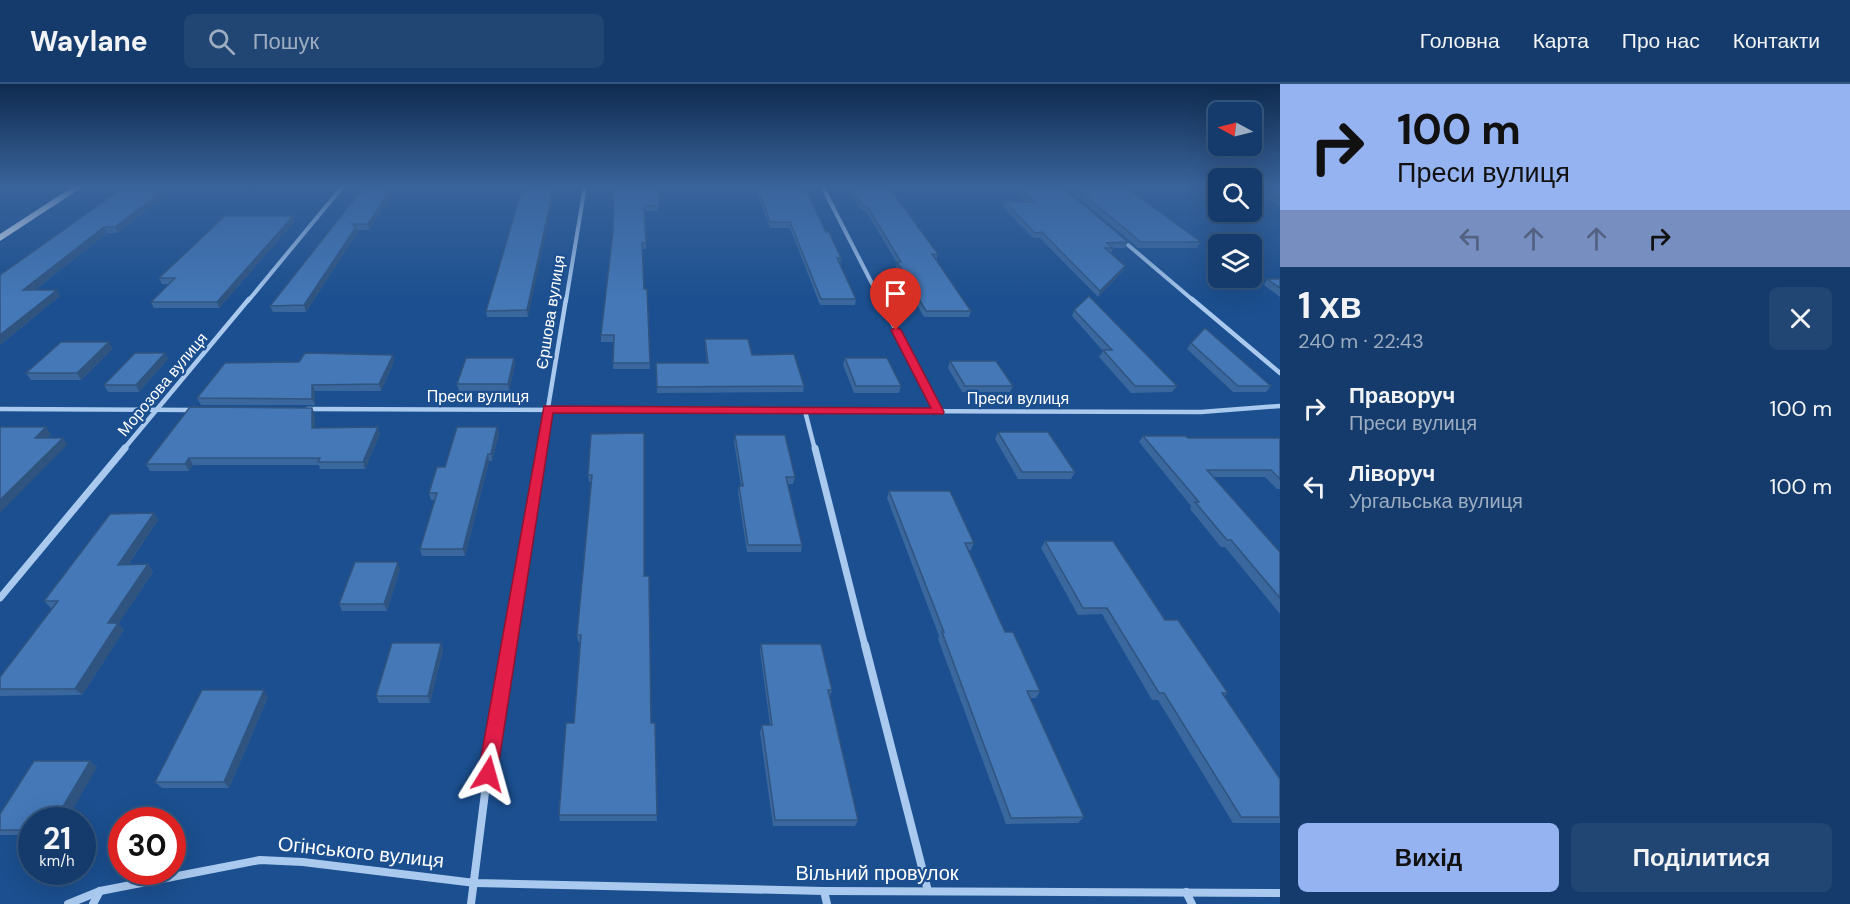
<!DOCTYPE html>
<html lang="uk">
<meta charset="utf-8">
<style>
body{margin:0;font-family:"DM Sans",sans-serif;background:#214673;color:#f1f3f6;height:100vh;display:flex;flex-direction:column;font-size:22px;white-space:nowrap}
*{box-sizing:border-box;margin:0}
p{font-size:20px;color:#9dadc1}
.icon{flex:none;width:33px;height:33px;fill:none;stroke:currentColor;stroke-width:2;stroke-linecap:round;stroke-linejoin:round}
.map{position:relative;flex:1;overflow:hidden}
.drawer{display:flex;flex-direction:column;background:#143b6b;width:570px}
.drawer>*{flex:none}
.banner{background:#95b2f1;color:#111;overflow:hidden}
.needle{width:39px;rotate:277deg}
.tools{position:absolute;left:1208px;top:18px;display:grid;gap:12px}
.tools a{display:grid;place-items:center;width:54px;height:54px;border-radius:9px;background:#143b6b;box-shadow:0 6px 24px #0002,0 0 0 2px #33557e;font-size:30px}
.speed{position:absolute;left:18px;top:723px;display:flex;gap:12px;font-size:30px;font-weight:700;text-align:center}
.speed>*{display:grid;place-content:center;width:78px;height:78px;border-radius:50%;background:#143b6b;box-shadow:0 6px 24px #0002,0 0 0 2px #33557e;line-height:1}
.speed small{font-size:15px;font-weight:400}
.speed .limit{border:9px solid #d22;background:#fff;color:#111}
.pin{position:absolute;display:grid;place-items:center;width:51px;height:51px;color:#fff;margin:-62px -26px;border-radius:50% 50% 50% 0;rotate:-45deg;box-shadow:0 0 6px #0007}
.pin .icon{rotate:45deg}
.me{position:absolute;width:66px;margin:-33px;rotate:8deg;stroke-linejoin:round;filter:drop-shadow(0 0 4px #0008)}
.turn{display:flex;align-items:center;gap:21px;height:126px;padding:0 18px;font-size:27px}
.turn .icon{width:78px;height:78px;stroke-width:2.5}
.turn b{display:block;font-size:42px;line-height:51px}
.lanes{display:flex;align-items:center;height:57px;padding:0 18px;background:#0003;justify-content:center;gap:30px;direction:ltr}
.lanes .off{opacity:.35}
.round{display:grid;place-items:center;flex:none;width:63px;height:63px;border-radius:9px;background:#214673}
.headline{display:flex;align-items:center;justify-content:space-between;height:102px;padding:0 18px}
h1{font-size:36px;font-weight:700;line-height:45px}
.primary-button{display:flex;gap:12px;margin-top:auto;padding:12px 18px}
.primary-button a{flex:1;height:69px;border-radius:9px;background:#95b2f1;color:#111;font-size:24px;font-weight:700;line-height:69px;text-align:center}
.primary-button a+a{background:#214673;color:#f1f3f6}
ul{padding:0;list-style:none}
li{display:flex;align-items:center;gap:18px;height:78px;padding:0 18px}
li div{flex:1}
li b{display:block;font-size:22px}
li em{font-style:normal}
header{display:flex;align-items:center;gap:36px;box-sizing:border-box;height:84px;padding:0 30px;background:#143b6b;border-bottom:2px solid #33557e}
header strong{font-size:28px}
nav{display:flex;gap:33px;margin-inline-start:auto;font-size:21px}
.search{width:420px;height:54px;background:#214673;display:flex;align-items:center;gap:15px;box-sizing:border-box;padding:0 21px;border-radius:9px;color:#9dadc1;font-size:22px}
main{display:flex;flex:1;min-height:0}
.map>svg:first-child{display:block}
</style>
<header>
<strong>Waylane</strong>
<div class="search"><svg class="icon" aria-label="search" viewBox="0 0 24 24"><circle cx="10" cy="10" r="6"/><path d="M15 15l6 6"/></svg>Пошук</div>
<nav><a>Головна</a><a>Карта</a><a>Про нас</a><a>Контакти</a></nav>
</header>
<main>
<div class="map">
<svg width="1280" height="820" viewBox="0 0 1280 820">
<rect width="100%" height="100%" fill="#1b4f8f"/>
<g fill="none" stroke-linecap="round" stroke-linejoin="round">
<g stroke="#a9c9ee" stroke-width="4">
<path d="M822,102L881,217"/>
<path d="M1121,155L1194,217"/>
<path d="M248,217L343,102"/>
<path d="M566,217L585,102"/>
</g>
<g stroke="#a9c9ee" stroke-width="4.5">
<path d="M880,215L938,328"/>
<path d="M1192,215L1280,289"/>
<path d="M0,325L194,326"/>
<path d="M307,325L1201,328L1280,322"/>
<path d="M805,327L815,366"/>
<path d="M123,366L249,215"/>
<path d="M541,366L566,215"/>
</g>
<g stroke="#a9c9ee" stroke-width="7">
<path d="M815,364L865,562"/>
<path d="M0,514L125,364"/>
<path d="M508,562L541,364"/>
</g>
<g stroke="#a9c9ee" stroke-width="8">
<path d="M865,561L928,807"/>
<path d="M824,807L827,820"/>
<path d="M1186,808L1192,820"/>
<path d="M68,820L100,807L260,776L303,778L475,799L824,807L1280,809"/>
<path d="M93,820L100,807"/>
<path d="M471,820L490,669L508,561"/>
</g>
<path fill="#f0f6ff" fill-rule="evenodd" d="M74,102H84L0,157V150Z"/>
</g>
<g fill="#3a679d">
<path d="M348,102H398L369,146H357V149L306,228H273L270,222L358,110Z"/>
<path d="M523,102L528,233H487L486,227Z"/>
<path d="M658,102V127H645L646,165H642L644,205L650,285H613L614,258H601V251L613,147Z"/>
<path d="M757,102H804L826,148L841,174L840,180L856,215L855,221H820L790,144H770L756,107Z"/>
<path d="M847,102H888L938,170L936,176L971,227L969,233H924L896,184L897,179L866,127H862Z"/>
<path d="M1009,102H1061L1128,158L1125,164H1113L1111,170L1125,182L1122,188L1098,213L1040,154H1033L1004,124L1005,118H1026Z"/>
<path d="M1065,102H1124L1201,158L1197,164H1138Z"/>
<path d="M1251,102H1280V122L1251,106Z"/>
<path d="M165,112L118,149H107L35,206L60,212L0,261V191Z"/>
<path d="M293,132L295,137L219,224H154L151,218L169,200H162L159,194Z"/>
<path d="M1267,195H1280V213L1264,201Z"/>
<path d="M1074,226L1177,302L1172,308L1131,309L1099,273L1103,267L1072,232Z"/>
<path d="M705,255L752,271L804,302L803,308L657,309L656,279H707L705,262Z"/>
<path d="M109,258L112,265L81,296H31L26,289Z"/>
<path d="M1191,259L1271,302L1266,308H1233L1187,265Z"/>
<path d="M514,274L515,280L509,307H459L457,300Z"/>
<path d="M845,274L901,302L899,309H854L843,281Z"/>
<path d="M168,275L139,308H108L104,301Z"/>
<path d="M950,277L1013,302L1010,308H962L948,284Z"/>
<path d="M394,278L381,307H315V321H201L197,314Z"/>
<path d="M315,330V344L380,350L365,385H320L319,381H193L189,387H150L146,380Z"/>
<path d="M497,343L499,350L492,377H489L465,472H422L420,465L435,416H431L429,409Z"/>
<path d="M998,348L1075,388L1071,395H1018L995,355Z"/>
<path d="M591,350L644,492L651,639L657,737H560L559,731L574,639L580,558H578L577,551L591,398H589L588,391Z"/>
<path d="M735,351L795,393L793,400H788L802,461L801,468H747L738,409L739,402H741L734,358Z"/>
<path d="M1143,352L1188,354H1280V405H1277L1265,393H1213L1280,468V530L1225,463H1221L1190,425L1191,422L1139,358Z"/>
<path d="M889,407L974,459L971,466H968L1005,548L1040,607L1036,614H1030L1084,733L1078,739L1006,740L938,555L939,552L887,414Z"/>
<path d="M154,429L158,436L128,481L148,480L153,488L118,540L124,546L82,611L0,612V593L53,524H51L44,517Z"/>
<path d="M1045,457L1165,536L1228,609L1224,612L1280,695V739H1233L1158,616H1152L1102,530L1078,531L1041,464Z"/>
<path d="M400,485L387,527H342L339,520Z"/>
<path d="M441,559L443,566L430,619H379L376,612Z"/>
<path d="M761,560L832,606L830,613L858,736L855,742H773L760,648L762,641H770L760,567Z"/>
<path d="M268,613L229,704H162L155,698Z"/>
<path d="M90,677L97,683L32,736V751H0V730Z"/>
</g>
<g fill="#305480">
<path d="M393,102H398L369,146L368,140Z"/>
<path d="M554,102H556L528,233L527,226Z"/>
<path d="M162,107L165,112L118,149L115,143Z"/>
<path d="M293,132L295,137L219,224L217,218Z"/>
<path d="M104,143L107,149L27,212L23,206Z"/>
<path d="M356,143L357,149L306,228L304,221Z"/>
<path d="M1125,182L1122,188L1098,213L1100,207Z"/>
<path d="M57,206L60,212L0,261V251Z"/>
<path d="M109,258L112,265L81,296L77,289Z"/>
<path d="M165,269L168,275L139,308L136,301Z"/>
<path d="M393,271L394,278L381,307L379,300Z"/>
<path d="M514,274L515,280L509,307L508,300Z"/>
<path d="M312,301L315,307V321L312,315Z"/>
<path d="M312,324L315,330V350L312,344Z"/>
<path d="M46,343L51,350L40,361L35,354Z"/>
<path d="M378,343L380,350L365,385L363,378Z"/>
<path d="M497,343L499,350L492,377L491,370Z"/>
<path d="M63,354L67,361L0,429V416Z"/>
<path d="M488,370L489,377L465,472L463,465Z"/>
<path d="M189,374L193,381L189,387L185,380Z"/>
<path d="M154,429L158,436L123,488L118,481Z"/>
<path d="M398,478L400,485L387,527L384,520Z"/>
<path d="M148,480L153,488L118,540L124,546L82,611L75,605L108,539Z"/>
<path d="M441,559L443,566L430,619L428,612Z"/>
<path d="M264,606L268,613L229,704L224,698Z"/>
<path d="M90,677L97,683L67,736H55Z"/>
</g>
<g fill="#4478b7" stroke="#305480" stroke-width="1.5">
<path d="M353,102H393L368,140H352L356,143L304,221L270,222L360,108Z"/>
<path d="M523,102H554L527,226L486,227Z"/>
<path d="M614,102H658L659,122H644L646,159H642L644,205H647L650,279H613L614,251H601L613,147Z"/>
<path d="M757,102H804L826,148H829L841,174H837L856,215H821L790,138H770Z"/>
<path d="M851,102H888L938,170H932L971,227H926L897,178H901L867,122H863Z"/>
<path d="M1017,102H1061L1128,158L1107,159L1113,164H1105L1125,182L1100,207L1042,148L1035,149L1005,118H1034Z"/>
<path d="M1073,102H1124L1201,158H1141Z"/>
<path d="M1258,102H1280V115Z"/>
<path d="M120,106L162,107L115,143H104L23,206H57L0,251V191Z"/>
<path d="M225,132H293L217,218H151L175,194H159Z"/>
<path d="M1267,195H1280V204Z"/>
<path d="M1089,212L1177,302H1135L1103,266H1112L1074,226Z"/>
<path d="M1205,244L1271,302H1238L1191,259Z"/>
<path d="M705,255H748L752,271L794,270L804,302L657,303L656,279H708Z"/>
<path d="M61,258H109L77,289H26Z"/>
<path d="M135,269H165L136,301H104Z"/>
<path d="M305,269L393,271L379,300L312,301V315L197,314L225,279L299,278Z"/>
<path d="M466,274H514L508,300H457Z"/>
<path d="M845,274H887L901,302H856Z"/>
<path d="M950,277H996L1013,302H965Z"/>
<path d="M190,323L312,324V344L378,343L363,378H318L320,374H189L185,380H146Z"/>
<path d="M0,343H46L35,354H63L0,416Z"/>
<path d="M457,343H497L491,370H488L463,465H420L437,409H429L437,383H445Z"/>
<path d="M998,348H1048L1075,388H1022Z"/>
<path d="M644,349V492H649L651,639H655L657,731H559L566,639H574L581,551H577L592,391H588L591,350Z"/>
<path d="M735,351H785L795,393H786L802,461H748L739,402H743Z"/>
<path d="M1143,352H1185L1188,354H1280V395L1271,386H1207L1280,468V514L1231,456H1227L1195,418H1199Z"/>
<path d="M889,407H950L974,459H965L1005,548H1013L1040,607H1027L1084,733L1011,734L942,548H944Z"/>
<path d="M154,429L118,481L148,480L108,539H118L75,605H0V593L58,517H44L110,430Z"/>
<path d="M1045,457H1113L1165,536H1178L1228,609H1222L1280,695V733H1241L1164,609H1159L1107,524H1083Z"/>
<path d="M355,478H398L384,520H339Z"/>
<path d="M392,559H441L428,612H376Z"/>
<path d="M761,560H821L832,606H828L858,736H775L762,641H772Z"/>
<path d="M202,606H264L224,698H155Z"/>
<path d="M34,677H90L55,736H32V746H0V730Z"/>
</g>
<linearGradient id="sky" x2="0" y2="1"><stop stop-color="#0f2b4f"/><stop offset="0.47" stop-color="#39639b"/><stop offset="1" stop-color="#39639b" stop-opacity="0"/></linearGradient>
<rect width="1280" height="217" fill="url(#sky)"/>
<path fill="#e11d48" stroke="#92132f" stroke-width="1.5" d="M896,243L901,246L944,328L943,330L553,329L497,690L494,697L488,700L481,697L478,690L544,322L931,324L891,246Z"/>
<g text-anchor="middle" stroke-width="4.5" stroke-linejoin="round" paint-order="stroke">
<g font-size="16" fill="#fff" stroke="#1b4f8f">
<text transform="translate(550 228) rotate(-81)" y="6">Єршова вулиця</text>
<text transform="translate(162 300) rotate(-50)" y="6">Морозова вулиця</text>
<text x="478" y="318">Преси вулиця</text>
<text x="1018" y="320">Преси вулиця</text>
</g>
<g font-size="20" fill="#fff" stroke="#1b4f8f">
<text transform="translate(361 768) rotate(6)" y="7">Огінського вулиця</text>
<text x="877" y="796">Вільний провулок</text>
</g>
</g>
</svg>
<div class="tools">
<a><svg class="needle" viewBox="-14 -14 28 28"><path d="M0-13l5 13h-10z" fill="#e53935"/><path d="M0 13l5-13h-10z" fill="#9dadc1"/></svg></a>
<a><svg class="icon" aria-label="search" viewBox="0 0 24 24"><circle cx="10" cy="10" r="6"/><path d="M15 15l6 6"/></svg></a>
<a><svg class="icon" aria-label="layers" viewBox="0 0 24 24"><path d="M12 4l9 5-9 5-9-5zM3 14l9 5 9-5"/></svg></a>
</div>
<div class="speed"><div>21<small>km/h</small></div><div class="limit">30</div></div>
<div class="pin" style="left:896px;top:246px;background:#d93025"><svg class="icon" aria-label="arrive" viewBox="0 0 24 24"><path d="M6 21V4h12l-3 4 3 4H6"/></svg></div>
<svg class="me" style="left:488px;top:690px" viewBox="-20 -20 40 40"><path d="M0-17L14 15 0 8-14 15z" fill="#e11d48" stroke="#fff" stroke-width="4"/></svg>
</div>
<section class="drawer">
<div class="banner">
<div class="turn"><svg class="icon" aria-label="right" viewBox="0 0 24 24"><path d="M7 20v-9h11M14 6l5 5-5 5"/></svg><div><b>100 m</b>Преси вулиця</div></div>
<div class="lanes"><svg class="icon off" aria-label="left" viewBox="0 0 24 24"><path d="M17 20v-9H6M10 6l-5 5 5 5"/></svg><svg class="icon off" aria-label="ahead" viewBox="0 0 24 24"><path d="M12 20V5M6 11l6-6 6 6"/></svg><svg class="icon off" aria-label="ahead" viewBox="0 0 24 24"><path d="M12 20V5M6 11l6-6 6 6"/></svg><svg class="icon" aria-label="right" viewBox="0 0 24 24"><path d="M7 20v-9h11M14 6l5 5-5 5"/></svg></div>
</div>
<div class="headline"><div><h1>1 хв</h1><p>240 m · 22:43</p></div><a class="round"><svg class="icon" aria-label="close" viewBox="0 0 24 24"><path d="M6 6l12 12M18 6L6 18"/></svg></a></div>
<ul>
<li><svg class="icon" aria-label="right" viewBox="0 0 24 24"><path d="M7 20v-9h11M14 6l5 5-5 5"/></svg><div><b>Праворуч</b><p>Преси вулиця</p></div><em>100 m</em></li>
<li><svg class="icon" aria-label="left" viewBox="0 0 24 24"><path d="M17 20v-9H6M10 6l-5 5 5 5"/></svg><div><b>Ліворуч</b><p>Ургальська вулиця</p></div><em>100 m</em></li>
</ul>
<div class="primary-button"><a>Вихід</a><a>Поділитися</a></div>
</section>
</main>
